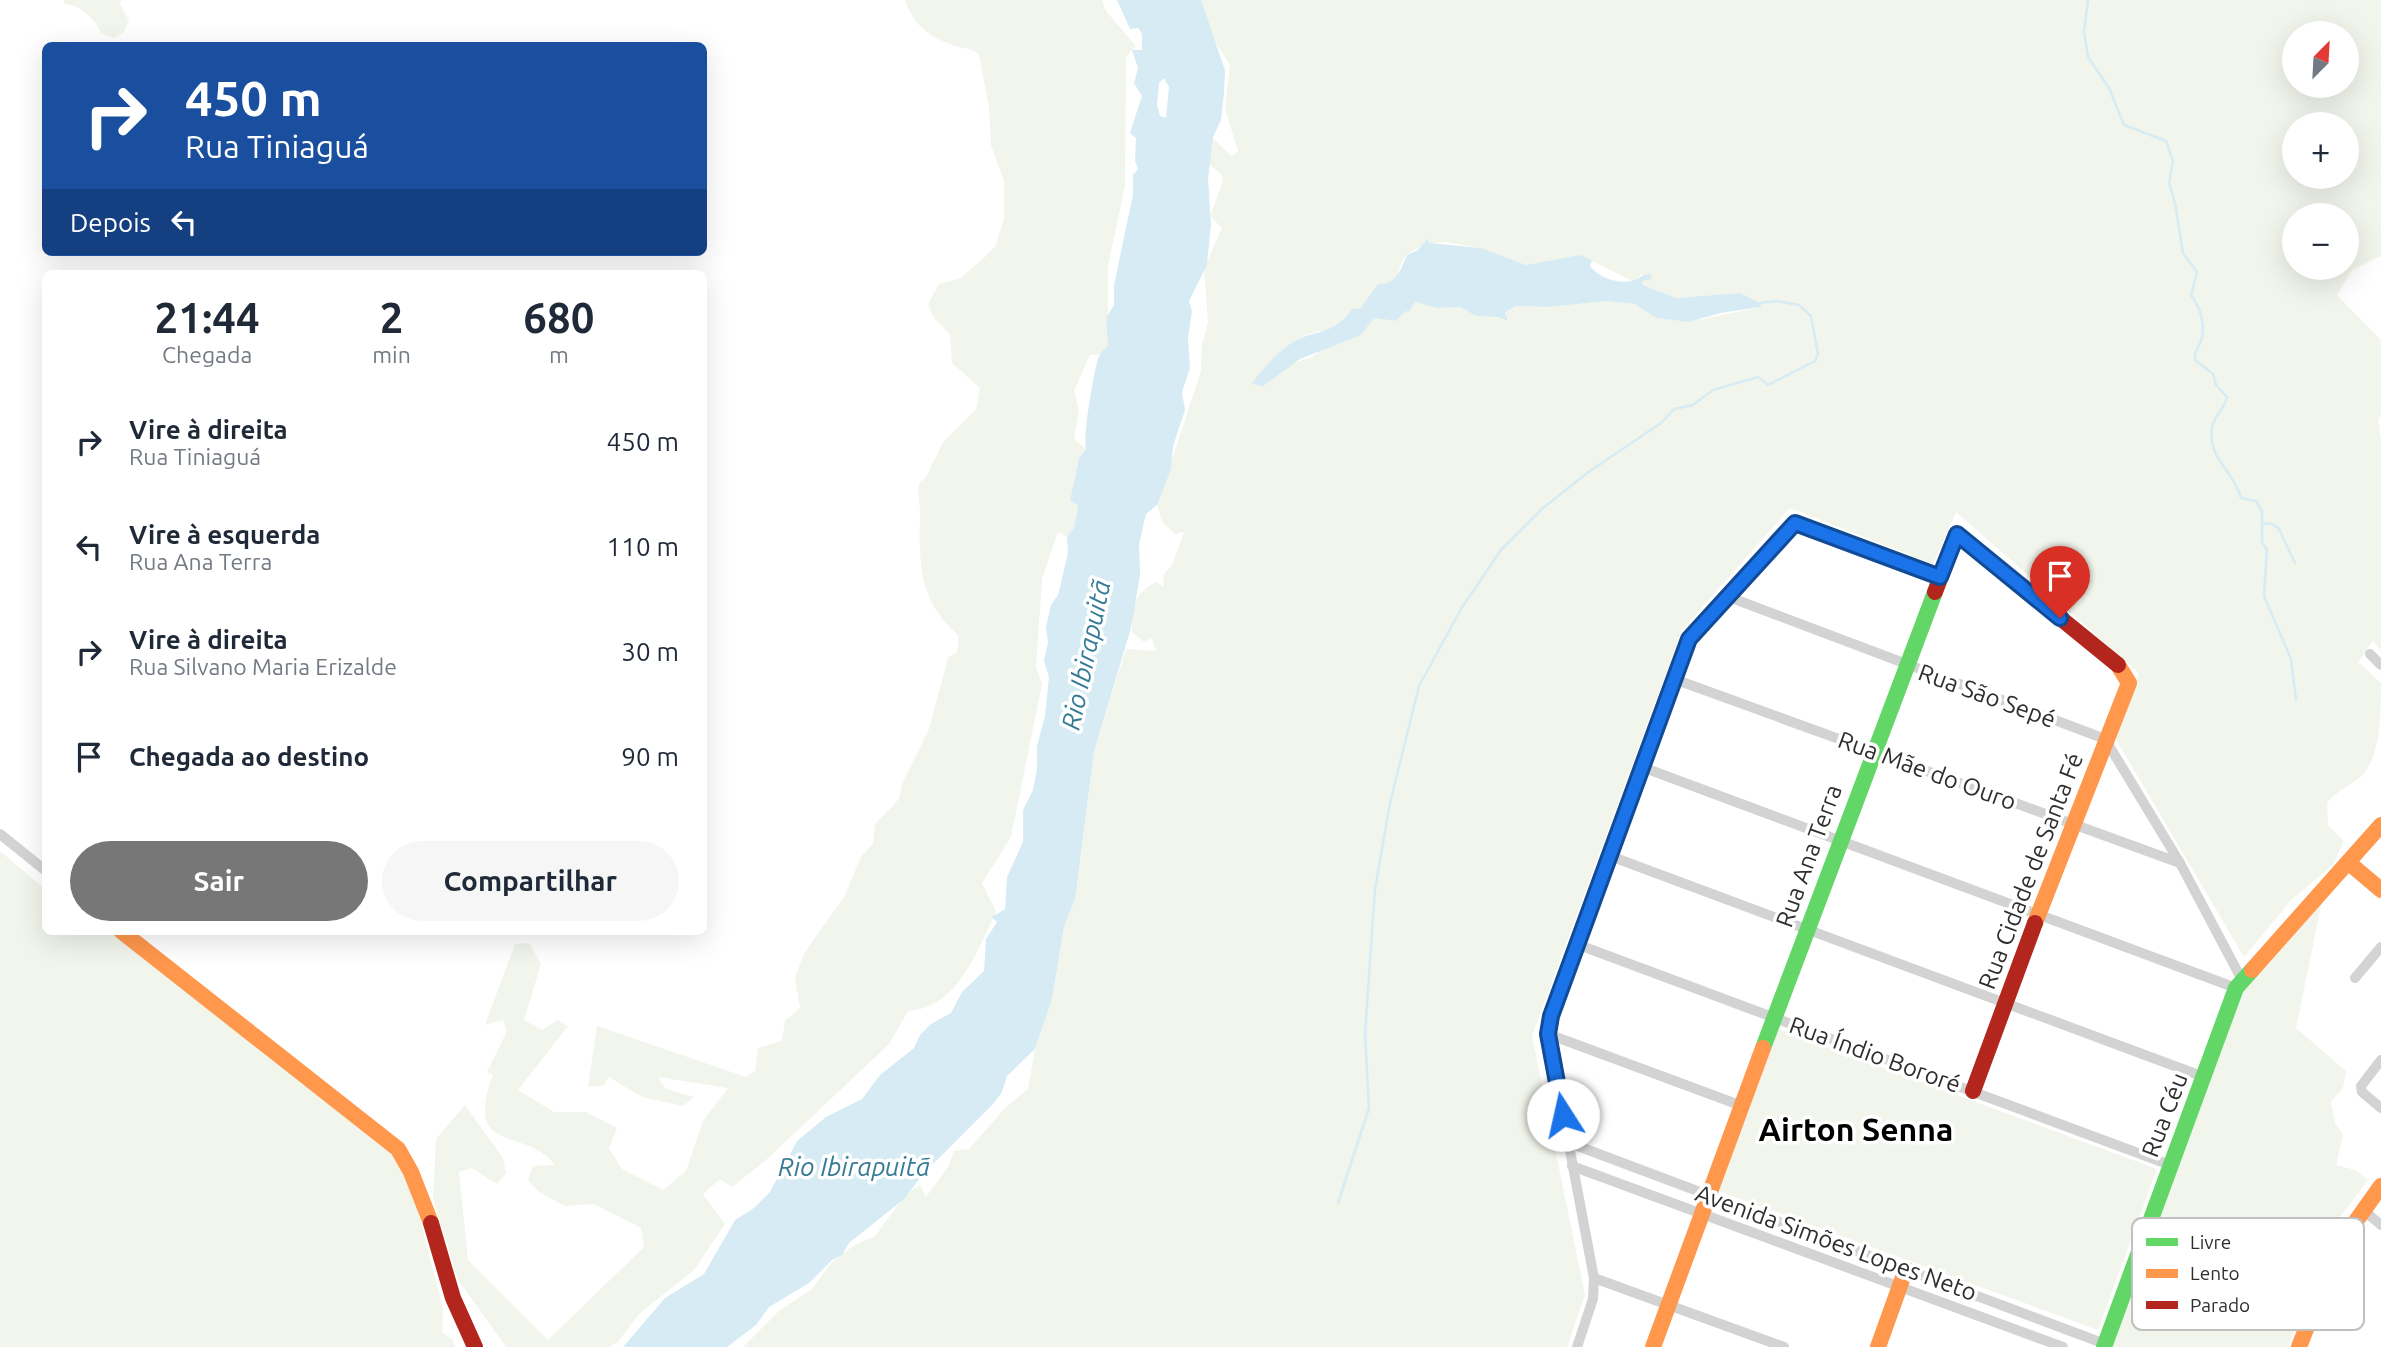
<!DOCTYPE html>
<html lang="pt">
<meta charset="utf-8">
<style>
body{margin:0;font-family:Ubuntu,sans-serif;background:#f6f6f7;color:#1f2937;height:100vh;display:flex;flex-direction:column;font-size:26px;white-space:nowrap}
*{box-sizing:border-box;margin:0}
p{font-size:23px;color:#747a83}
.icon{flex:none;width:38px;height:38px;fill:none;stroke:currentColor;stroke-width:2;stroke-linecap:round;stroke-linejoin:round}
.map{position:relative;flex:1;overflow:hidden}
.details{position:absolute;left:42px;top:270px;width:665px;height:665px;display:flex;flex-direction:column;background:#fff;border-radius:10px;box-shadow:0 7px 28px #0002}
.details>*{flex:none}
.hud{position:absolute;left:42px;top:42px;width:665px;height:214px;border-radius:10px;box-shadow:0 7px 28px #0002;background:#1a4fa0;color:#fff;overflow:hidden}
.needle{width:46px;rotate:24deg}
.fabs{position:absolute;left:2282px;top:21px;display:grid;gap:14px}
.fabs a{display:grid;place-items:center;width:77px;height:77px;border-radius:50%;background:#fff;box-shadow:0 7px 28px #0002;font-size:35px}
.pin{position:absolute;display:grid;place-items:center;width:60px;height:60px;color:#fff;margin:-72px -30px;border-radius:50% 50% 50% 0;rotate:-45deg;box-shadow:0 0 7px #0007}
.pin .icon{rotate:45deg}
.me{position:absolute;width:77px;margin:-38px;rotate:350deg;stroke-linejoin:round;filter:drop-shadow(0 0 5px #0008)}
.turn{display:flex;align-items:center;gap:24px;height:147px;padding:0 28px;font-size:32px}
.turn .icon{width:91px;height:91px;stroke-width:2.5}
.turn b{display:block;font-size:49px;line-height:60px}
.then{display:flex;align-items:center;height:66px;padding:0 28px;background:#0003;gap:14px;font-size:26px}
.eta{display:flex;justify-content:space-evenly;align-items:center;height:119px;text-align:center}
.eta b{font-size:42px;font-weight:600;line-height:49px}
.cta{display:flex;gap:14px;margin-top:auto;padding:14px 28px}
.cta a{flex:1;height:80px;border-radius:42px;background:#777;color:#fff;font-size:28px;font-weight:600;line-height:80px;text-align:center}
.cta a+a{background:#f6f6f7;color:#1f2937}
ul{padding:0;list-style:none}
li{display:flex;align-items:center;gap:21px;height:105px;padding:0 28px}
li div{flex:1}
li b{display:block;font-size:26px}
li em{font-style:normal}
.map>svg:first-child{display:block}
</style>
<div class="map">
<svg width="2381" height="1347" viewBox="0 0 2381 1347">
<rect width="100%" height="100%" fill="#fff"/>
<g fill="#f1f5eb" fill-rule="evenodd">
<path d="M64,0H121L120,4L129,21L124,32L114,38L101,33C97,20 78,3 64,4Z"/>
<path d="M905,0H1102L1106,11L1136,46L1126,57L1125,186L1108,266V345L1099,355H1090L1074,391L1079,411L1074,439L1086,449L1079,458L1070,499L1078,504L1074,528L1067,537L1058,532L1042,579L1036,667L1042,684L1011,837L982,883L996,912C977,951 958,1008 908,1011L889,1044L765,1161L732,1187L720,1179L703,1194L725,1224L694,1270L639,1314L617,1343L609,1347H506L458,1280L433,1199L436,1139L465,1105L503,1158L506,1173L497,1184L472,1168L459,1172L468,1260L548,1340L644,1247L641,1228L594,1204L565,1206L539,1192L528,1180L533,1166L555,1165C524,1125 463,1157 493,1075L487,1072L507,1031L503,1020L485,1025L515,944L529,943L541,964L524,1020L542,1030L558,1020L568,1026L518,1090L554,1112H586L617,1128L609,1148L622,1169L663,1190L686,1171L703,1121L728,1088L658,1077L666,1089L694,1097L683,1106L642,1097L609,1077L603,1086L588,1087L597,1026L746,1077L755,1071L758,1048L782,1041L785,1021L800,1008L795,977L805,952L844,897L861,857L873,843L875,824L899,799L902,784L929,729L948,658L957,652L959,636C918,601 919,563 920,513C920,502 917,494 920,482L926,477L943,442L976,409L980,388L952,363L950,334L934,318L928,304L939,284L961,278L985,257L996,245L1004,218V181L991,145L989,107L979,55C973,48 967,49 959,47C932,39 914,27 905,0Z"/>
<path d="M1201,0H2381V256L2352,270L2337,295L2381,340V415L2378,420L2381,440V651L2373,641L2358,662L2381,683C2381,713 2381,755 2362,776C2349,786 2338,790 2327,803L2328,825L2344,841L2333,865L2291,900L2244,957L2114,736L2139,673L1956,512L1933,564L1790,508L1682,630L1532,1036L1585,1295L1567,1347H743L779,1311L813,1288L831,1263L853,1246L875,1236L907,1193L920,1185L926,1197L948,1167L954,1151L969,1149L1005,1108L1028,1089L1035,1049L1052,999L1064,927L1075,899L1094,752L1126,649L1156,651L1152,638L1144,642L1132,632C1132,607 1133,594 1156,582L1164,587L1163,575L1172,565L1184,532L1175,534L1162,522L1157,505L1201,371L1202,344L1208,323L1204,269L1222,228L1210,216L1223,181L1220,173L1206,162L1205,153L1213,138L1231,156L1238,151L1225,109L1230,65L1210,34ZM2294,33H2347V86H2294ZM2294,124H2347V177H2294ZM2294,215H2347V268H2294ZM1444,242L1481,248L1526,265L1580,255L1632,281L1643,274V285L1676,298L1740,293L1761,307L1689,322L1656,318L1635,304L1605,301L1549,307L1514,306L1505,314L1507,321L1498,317L1476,316L1460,307L1437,308L1415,302L1396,321L1374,318L1361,335L1324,348L1312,357L1258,375C1269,363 1282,350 1295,341C1317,326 1336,336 1352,308L1360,309L1378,284C1405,283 1394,269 1407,255C1417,246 1432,243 1444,242Z"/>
<path d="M0,851L45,889L46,931H110L394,1150L408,1173L443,1308L442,1332L453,1340L455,1347H0Z"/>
<path d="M2322,901L2296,1028L2346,1071L2343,1088L2331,1102L2335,1123L2343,1135L2336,1165L2355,1170L2368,1180L2331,1229L2288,1347H2111L2240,989Z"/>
<path d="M1778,1029L2157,1169L2098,1330L1719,1191Z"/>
</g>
<g fill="#d6ebf3" fill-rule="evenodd">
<path d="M1117,0H1201L1225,70L1224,93L1221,120L1213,137L1208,179L1211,224L1207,265L1189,301L1192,311L1188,338L1190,368L1182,392L1185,410L1173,446L1171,469L1157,505L1146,514L1139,544L1140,575L1131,628L1094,752L1075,899L1064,927L1052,999L1035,1049L1007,1076L1002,1092L993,1104L923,1174L904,1199L849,1243L842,1255L832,1260L809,1283L769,1307L756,1325L727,1347H623L665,1298L704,1274L735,1220L754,1208L770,1192L797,1141L826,1117L862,1099L880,1075L914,1048L920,1035L931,1024L951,1013L962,992L984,971L986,939L997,922L992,917L1005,909L1007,877L1023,842V810L1033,790L1037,769V746L1045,716L1049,677L1044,661L1048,643L1046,627L1051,605L1058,595L1068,553L1067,537L1074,528L1078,505L1070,500L1079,458L1086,449C1083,434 1093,377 1098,359C1100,353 1104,349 1108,345L1106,318L1114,305V285L1133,195V175L1138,169L1135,161L1136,138L1130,133L1142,96L1134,83L1138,68L1132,50H1142V34L1138,28L1130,29ZM1164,78L1169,87L1166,118L1160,116L1157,105L1159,83Z"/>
<path d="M1427,239L1429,243L1481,248L1526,265L1580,255L1592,260L1590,266C1598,277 1616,284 1631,281C1639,279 1642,274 1651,274V279L1642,281L1643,285L1676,298L1740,293L1760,303L1761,307L1720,313L1689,322L1656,318L1635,304L1605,301L1549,307L1515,306L1505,313L1508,321L1498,317L1476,316L1460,307L1437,308L1415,302L1409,312L1406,311L1396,321L1374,318L1361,335L1300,359L1263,386L1252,384C1261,369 1284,345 1301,338C1322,330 1340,330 1352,308L1360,309L1378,284C1397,284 1400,271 1407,255L1418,250Z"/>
</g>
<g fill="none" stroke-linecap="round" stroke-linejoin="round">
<g stroke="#d6ebf3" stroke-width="2.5">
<path d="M2088,0L2084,32L2088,57L2109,88L2124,125L2166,141L2173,161L2169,183L2175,203L2183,253L2197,272L2191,295C2200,307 2205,323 2202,338C2200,347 2194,349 2195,360L2213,374L2216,385L2227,397C2224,410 2214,416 2212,427C2207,459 2233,469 2241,498L2256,501L2262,511V542L2267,550L2264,596L2291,659L2296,700"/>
<path d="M2263,523L2273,524L2279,529L2295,563"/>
<path d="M1338,1203L1369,1108L1365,1033L1375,889L1390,803L1419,686L1461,609L1501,550L1543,508L1587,473L1661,423L1674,409L1693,405L1713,390L1758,377L1768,385L1815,361L1818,354L1811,316L1799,305L1776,301L1760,303"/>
</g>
<g stroke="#d3d3d3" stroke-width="10">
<path d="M1729,597L2105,739L2180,863L2242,980"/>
<path d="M2370,654L2381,665"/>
<path d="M1674,679L2180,863"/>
<path d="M1642,767L2236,988"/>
<path d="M0,834L46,871"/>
<path d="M1610,856L2204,1077"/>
<path d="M1579,945L2170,1165"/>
<path d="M2355,978L2381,947"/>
<path d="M1548,1034L1742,1106"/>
<path d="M2381,1060L2361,1086L2362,1092L2381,1108"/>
<path d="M1567,1142L2105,1344"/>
<path d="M1572,1166L2063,1347"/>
<path d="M2362,1209L2381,1225"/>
<path d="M1594,1278L1784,1347"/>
<path d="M1577,1347L1593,1299L1594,1278L1548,1034L1551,1016L1689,640L1795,523L1940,577"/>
</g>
<g stroke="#63d668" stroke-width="16">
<path d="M1763,1048L1935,592"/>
<path d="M2104,1347L2236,988L2252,970"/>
</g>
<g stroke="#ff974d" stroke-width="16">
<path d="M2349,863L2381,890"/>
<path d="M2035,923L2129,683L2118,665"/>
<path d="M121,931L398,1149L411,1172L431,1223"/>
<path d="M2252,970L2381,825"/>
<path d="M1653,1347L1763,1048"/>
<path d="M1878,1347L1906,1269"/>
<path d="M2299,1347L2339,1245L2381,1186"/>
</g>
<g stroke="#b3261e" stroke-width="16">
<path d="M1935,592L1957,534L2118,665"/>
<path d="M1973,1091L2035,923"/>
<path d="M431,1223L453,1298L475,1347"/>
</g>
</g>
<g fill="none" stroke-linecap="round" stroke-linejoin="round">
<defs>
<path id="route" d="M1563,1115L1548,1034L1551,1016L1689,639L1795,523L1940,577L1957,534L2060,618"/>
</defs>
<use href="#route" stroke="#114b97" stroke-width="18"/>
<use href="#route" stroke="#1a73e8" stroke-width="12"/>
</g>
<g text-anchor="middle" stroke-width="7" stroke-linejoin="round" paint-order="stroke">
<g font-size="24" fill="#2e2e2e" stroke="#fff">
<text transform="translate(1987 696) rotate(20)" y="8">Rua São Sepé</text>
<text transform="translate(1927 771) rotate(20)" y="8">Rua Mãe do Ouro</text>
<text transform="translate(1809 856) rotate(-70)" y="8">Rua Ana Terra</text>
<text transform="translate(2031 871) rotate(-69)" y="8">Rua Cidade de Santa Fé</text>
<text transform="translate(1875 1055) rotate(20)" y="8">Rua Índio Bororé</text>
<text transform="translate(2165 1115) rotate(-69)" y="8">Rua Céu</text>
<text transform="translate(1836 1243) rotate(20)" y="8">Avenida Simões Lopes Neto</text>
</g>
<g font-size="26" font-style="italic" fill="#367b96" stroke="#fff">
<text transform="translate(1086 655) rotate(-78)" y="9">Rio Ibirapuitã</text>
<text x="854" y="1176">Rio Ibirapuitã</text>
</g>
<g font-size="32" font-weight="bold" fill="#000" stroke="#fff">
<text x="1856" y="1141">Airton Senna</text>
</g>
</g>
<rect x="2132" y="1218" width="232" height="112" rx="10" fill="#fff" stroke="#c0c0c0" stroke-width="2"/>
<rect x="2146" y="1238" width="32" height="8" fill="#63d668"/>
<rect x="2146" y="1269" width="32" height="9" fill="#ff974d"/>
<rect x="2146" y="1301" width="32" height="8" fill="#b3261e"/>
<g font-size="19" fill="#2e2e2e">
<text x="2190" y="1249">Livre</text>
<text x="2190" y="1280">Lento</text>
<text x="2190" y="1312">Parado</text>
</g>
</svg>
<div class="fabs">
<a><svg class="needle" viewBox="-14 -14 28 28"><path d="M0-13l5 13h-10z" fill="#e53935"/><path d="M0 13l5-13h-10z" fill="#747a83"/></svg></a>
<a>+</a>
<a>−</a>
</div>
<div class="pin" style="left:2060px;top:618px;background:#d93025"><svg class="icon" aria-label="arrive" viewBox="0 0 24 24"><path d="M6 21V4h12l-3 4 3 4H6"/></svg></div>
<svg class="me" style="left:1563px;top:1115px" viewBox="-20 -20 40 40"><circle r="19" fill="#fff"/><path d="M0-13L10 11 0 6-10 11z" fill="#1a73e8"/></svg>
<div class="hud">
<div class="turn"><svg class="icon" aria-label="right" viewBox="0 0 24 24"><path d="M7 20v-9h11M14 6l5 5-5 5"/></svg><div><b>450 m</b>Rua Tiniaguá</div></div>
<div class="then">Depois<svg class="icon" aria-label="left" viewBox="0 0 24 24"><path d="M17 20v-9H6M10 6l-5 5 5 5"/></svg></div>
</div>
<section class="details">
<div class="eta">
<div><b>21:44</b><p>Chegada</p></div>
<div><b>2</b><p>min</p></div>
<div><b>680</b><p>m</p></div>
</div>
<ul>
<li><svg class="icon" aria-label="right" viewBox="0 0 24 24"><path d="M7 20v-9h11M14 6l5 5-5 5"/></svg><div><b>Vire à direita</b><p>Rua Tiniaguá</p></div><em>450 m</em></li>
<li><svg class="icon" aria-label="left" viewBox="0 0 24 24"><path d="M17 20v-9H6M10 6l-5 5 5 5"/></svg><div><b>Vire à esquerda</b><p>Rua Ana Terra</p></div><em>110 m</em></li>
<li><svg class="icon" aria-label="right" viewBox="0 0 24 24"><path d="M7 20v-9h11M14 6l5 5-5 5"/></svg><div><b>Vire à direita</b><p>Rua Silvano Maria Erizalde</p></div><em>30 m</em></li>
<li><svg class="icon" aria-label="arrive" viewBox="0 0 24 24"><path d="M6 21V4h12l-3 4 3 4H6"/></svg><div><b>Chegada ao destino</b></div><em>90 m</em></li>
</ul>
<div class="cta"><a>Sair</a><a>Compartilhar</a></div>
</section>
</div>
